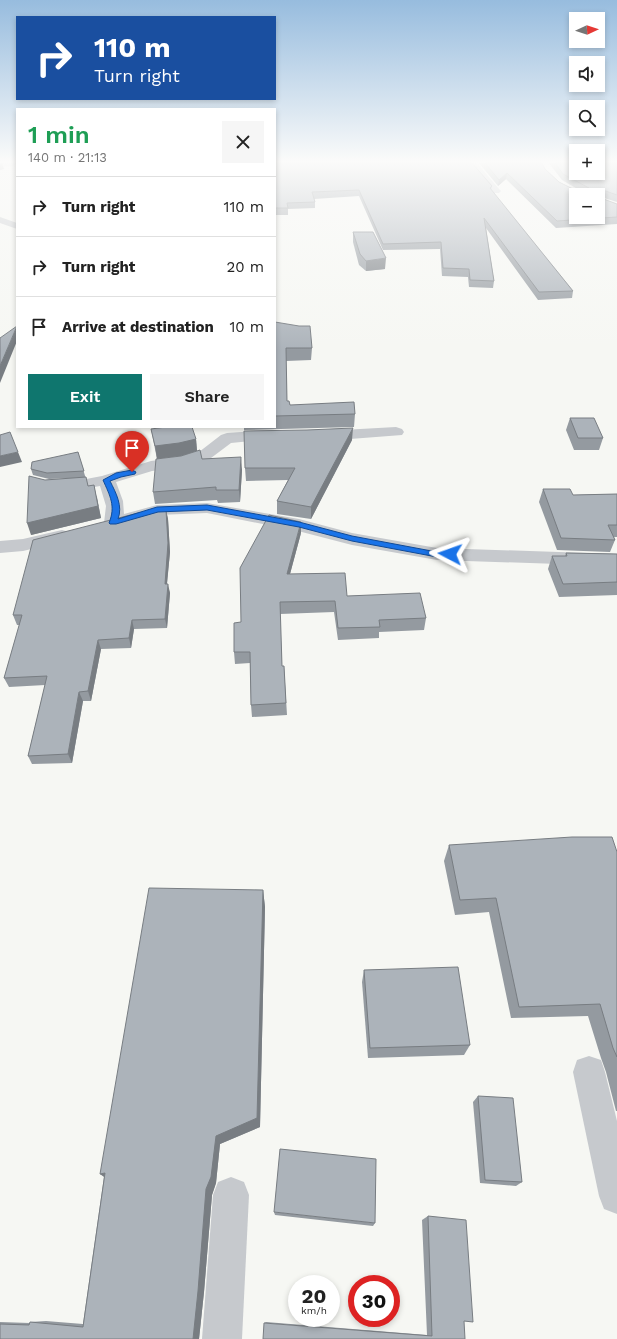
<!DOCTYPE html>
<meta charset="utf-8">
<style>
body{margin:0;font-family:"Work Sans",sans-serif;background:#f6f6f6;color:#222;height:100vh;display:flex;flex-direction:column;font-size:15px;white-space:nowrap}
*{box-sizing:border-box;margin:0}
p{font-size:13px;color:#767676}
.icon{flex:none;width:22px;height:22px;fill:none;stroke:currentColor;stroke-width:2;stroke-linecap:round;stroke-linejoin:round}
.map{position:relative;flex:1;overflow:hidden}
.panel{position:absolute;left:16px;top:108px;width:260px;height:320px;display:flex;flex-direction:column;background:#fff;border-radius:0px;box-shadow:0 2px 6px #0003}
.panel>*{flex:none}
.top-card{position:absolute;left:16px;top:16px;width:260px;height:84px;border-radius:0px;box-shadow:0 2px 6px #0003;background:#1a4fa0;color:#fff;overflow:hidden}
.needle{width:26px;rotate:87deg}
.buttons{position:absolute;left:569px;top:12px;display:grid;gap:8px}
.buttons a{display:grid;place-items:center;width:36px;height:36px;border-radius:0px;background:#fff;box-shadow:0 2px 6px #0003;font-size:20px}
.speed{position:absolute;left:288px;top:1275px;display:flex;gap:8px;font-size:20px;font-weight:700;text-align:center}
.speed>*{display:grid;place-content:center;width:52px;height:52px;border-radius:50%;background:#fff;box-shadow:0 2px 6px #0003;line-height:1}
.speed small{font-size:10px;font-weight:400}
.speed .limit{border:6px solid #d22;background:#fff;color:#111}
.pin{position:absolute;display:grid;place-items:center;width:34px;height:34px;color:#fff;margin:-41px -17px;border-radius:50% 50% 50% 0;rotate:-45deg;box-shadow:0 0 4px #0007}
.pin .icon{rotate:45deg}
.me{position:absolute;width:44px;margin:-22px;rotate:274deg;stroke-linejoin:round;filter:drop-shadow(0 0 3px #0008)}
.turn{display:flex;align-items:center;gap:14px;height:84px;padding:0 12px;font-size:18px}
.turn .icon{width:52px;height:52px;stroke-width:2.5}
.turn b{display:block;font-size:28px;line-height:34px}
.round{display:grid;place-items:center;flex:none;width:42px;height:42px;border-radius:0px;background:#f6f6f6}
.head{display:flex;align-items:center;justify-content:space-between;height:68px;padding:0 12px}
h1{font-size:24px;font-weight:600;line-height:30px;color:#1e9e55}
.button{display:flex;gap:8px;margin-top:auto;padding:8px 12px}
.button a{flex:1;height:46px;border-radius:0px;background:#0f766e;color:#fff;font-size:16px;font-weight:600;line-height:46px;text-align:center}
.button a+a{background:#f6f6f6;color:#222}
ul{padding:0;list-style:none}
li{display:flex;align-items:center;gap:12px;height:60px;padding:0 12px;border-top:1px solid #e0e0e0}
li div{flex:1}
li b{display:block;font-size:15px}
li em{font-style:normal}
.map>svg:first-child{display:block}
</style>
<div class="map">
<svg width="617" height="1339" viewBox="0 0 617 1339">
<rect width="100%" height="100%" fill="#f6f7f3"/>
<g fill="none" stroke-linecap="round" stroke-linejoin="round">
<g fill="#c6c9cd" fill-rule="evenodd">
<path d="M0,163H17V164L13,166L0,167Z"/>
<path d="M468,163H477L499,189L501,191L499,193H493Z"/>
<path d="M0,217L17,223V229L0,223Z"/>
<path d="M396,427L402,429L404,432L402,435L324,441L318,439L316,436L318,433L324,431Z"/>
<path d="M273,430L279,432L281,435L279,438L231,443L211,458L183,467L152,471L116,482L123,501L124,514L157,505L207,503L299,519L352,533L437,548L617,554V566L437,560L352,545L298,531L207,513L158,515L113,529L107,527L104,523L106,506L100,486C85,489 68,493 53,490L50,486L53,482L81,480L102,476L151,461L181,457L199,452L221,435L227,433Z"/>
<path d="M62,530L69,532L71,536L69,540L23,551L0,553V541L23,539Z"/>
<path d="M589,1056L601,1060L605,1072L617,1121V1214L604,1209L599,1196L573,1072L577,1060Z"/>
<path d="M231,1177L244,1182L249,1195L242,1339H202L213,1195L218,1182Z"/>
</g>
</g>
<g fill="#949aa0">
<path d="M275,163L492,186L491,190L573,291L572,298L538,300L486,228L494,281L493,288L469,287L468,277L442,276L440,249L383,250L359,196L314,199L315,202V208L288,209V215H275Z"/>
<path d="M479,163H542L545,169L559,182L577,191H581L562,180L549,163H617V202L598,196V197L617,204V224L556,228L506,179L498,186Z"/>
<path d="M353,232L385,269L366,271L359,265L353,242Z"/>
<path d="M275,322L312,348L311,360L286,361L287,401L290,405L355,414L354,427L244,430V427H275Z"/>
<path d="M570,418L603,438L599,450H574L566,430Z"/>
<path d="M151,429L196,439L197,451L181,456L157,459Z"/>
<path d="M352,440L311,519L277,514V501L288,480L246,481L245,468Z"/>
<path d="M78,452L88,486L97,497L101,518L31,535L45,480L73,478L49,479L33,475L31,469Z"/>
<path d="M202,459L242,470L240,502L218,503L217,500L155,504L153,492Z"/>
<path d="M543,489L573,495L617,494V537H614L615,540L610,552L557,550L539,502Z"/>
<path d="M166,510L168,519L170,552L167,584L170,593L167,628L134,629L131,648L101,649L91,701H83L72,763L32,764L28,756L45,685L9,687L4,678L20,625H17L13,615Z"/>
<path d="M301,533L290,574L347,596L426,618L424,630L379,632V638L338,640L334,612L280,614L282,666H284L287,715L252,717L251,705L250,663L235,664L234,652L241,622Z"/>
<path d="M566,553L617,554V595L559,597L548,569L552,556H565Z"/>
<path d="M449,845L617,852V1111H616L606,1072L601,1058L588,1016L511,1018L489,912L455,915L444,861Z"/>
<path d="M263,890L265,907L260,1127L220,1144L216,1183L212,1195L204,1292L199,1339H0V1322L30,1323V1322L46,1321L83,1324L104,1177L100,1174Z"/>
<path d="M364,970L470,1045L464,1055L368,1058L362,982Z"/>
<path d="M478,1096L522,1182L516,1186L480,1183L473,1102Z"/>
<path d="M274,1212L375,1223L373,1226L275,1215Z"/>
<path d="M428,1216L465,1339L264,1323L266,1322L427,1335L422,1220Z"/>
</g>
<g fill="#787d82">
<path d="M0,163H2L4,169L0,170Z"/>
<path d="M507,173L506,179L498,186L499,180Z"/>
<path d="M386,258L385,269L366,271V261Z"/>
<path d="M17,326V341L0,383V366Z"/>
<path d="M353,428L352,440L311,519V507Z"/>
<path d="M196,439L197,451L181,456L157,459L155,446Z"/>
<path d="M18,452L22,462L0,467V456Z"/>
<path d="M241,457L242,470L240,502L239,490Z"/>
<path d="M94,485L101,518L31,535L27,523Z"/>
<path d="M166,510L168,519L170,552L166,593L165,584Z"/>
<path d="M301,522V533L287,585V574Z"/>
<path d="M168,584L170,593L167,628L165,619Z"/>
<path d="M132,620L134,629L131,648L129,638Z"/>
<path d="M98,640L101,649L91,701L88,691Z"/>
<path d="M79,692L83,701L72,763L68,754Z"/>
<path d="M263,890L265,907L260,1127L220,1144L216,1183L212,1195L204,1292L199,1339H193L206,1189L216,1136Z"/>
<path d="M105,1173L111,1181L100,1174Z"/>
</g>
<g fill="#acb3ba" stroke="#787d82" fill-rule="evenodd">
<path d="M275,163H472L492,186L490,188L573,291L539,292L484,218L494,281L470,280L469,269L443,268L441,242L383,244L359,190L312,192L315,202L287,203L288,208H275Z"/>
<path d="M485,163H542L545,169L559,182L577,191L588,190L589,188L563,174L555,163H576V173H598V163H617V195L600,189L598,191V197L617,204V217L557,221L507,173L499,180ZM576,195H598V217H576Z"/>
<path d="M353,232H373L386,258L366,261L360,254Z"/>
<path d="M275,322L299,326H310L312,348H286L287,401H289L290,405L354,402L355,414L275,416Z"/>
<path d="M17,326L0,366V338Z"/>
<path d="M570,418H594L603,438H578Z"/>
<path d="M166,427H192L196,439L179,443L155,446L151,429Z"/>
<path d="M353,428L311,507L277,501L295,468H245L244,431L307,430Z"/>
<path d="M10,432L18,452L0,456V435Z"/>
<path d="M200,450L202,459L241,457L239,490H216V487L153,492L156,459L181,456Z"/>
<path d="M78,452L84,471L47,473L31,469L32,462Z"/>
<path d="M29,476L45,480L86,477L88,486L94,485L98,506L27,523Z"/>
<path d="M543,489H570L573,495L617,494V525H608L615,540L561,538Z"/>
<path d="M166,510L168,543L165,584H168L165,619L132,620L129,638L98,640L88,691L79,692L68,754L28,756L47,676L4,678L22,615H13L33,540L138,513Z"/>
<path d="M269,515L301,522L287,574L345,573L347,596L420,593L426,618L379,620L380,627L338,628L335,601L280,602L282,666H284L286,703L251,705L250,652H234V623L241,622L240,568Z"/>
<path d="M566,553L617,554V582L563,584L552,556H567Z"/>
<path d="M572,837H612L617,852V1057L613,1048L600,1004L519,1007L496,898L460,900L449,845Z"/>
<path d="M149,888L263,890L257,1118L216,1136L211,1177L206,1189L198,1291L193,1339H0V1324L29,1325L30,1322L83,1327L105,1173L100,1174Z"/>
<path d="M458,967L470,1045L370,1048L364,970Z"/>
<path d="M478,1096L513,1098L522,1182L485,1180Z"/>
<path d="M280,1149L376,1159L375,1223L274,1212Z"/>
<path d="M428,1216L466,1220L473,1322L464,1321L465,1339H263L264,1323L432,1336Z"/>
</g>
<linearGradient id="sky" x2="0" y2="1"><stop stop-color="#97bcde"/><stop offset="0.46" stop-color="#fbfbfa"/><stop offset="1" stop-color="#fbfbfa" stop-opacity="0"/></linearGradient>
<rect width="617" height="351" fill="url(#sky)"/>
<path fill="#1a73e8" stroke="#114b97" d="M132,470L136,472L135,474L121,477L110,481C116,493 123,506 118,519L157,507L207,505L299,522L352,536L437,552H450L454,554L450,557H437L352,541L299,527L207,510L158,512L116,524H110L109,523C116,506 110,496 103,480L116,473Z"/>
</svg>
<div class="buttons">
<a><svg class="needle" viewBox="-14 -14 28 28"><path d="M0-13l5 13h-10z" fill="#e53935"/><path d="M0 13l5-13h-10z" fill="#767676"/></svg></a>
<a><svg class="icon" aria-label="sound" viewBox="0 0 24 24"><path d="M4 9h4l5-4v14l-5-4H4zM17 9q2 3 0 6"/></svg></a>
<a><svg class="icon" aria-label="search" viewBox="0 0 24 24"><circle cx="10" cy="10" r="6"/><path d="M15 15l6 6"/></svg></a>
<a>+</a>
<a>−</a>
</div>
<div class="speed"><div>20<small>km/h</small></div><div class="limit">30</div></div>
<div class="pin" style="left:132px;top:472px;background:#d93025"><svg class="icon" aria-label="arrive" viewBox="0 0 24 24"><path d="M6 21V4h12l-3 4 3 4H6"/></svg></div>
<svg class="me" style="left:450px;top:554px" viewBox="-20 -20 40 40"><path d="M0-17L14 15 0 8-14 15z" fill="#1a73e8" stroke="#fff" stroke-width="4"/></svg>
<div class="top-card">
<div class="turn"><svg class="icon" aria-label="right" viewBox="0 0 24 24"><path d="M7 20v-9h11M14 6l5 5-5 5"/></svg><div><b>110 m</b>Turn right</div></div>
</div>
<section class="panel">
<div class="head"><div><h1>1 min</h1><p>140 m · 21:13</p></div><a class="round"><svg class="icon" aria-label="close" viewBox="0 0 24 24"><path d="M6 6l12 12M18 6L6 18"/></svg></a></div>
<ul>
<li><svg class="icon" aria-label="right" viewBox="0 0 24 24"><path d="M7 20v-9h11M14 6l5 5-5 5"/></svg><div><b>Turn right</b></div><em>110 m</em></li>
<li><svg class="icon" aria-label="right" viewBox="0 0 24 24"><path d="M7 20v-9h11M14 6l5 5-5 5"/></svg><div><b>Turn right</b></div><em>20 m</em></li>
<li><svg class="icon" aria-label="arrive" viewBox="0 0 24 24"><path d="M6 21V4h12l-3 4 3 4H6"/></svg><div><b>Arrive at destination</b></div><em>10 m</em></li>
</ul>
<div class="button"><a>Exit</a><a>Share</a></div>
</section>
</div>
